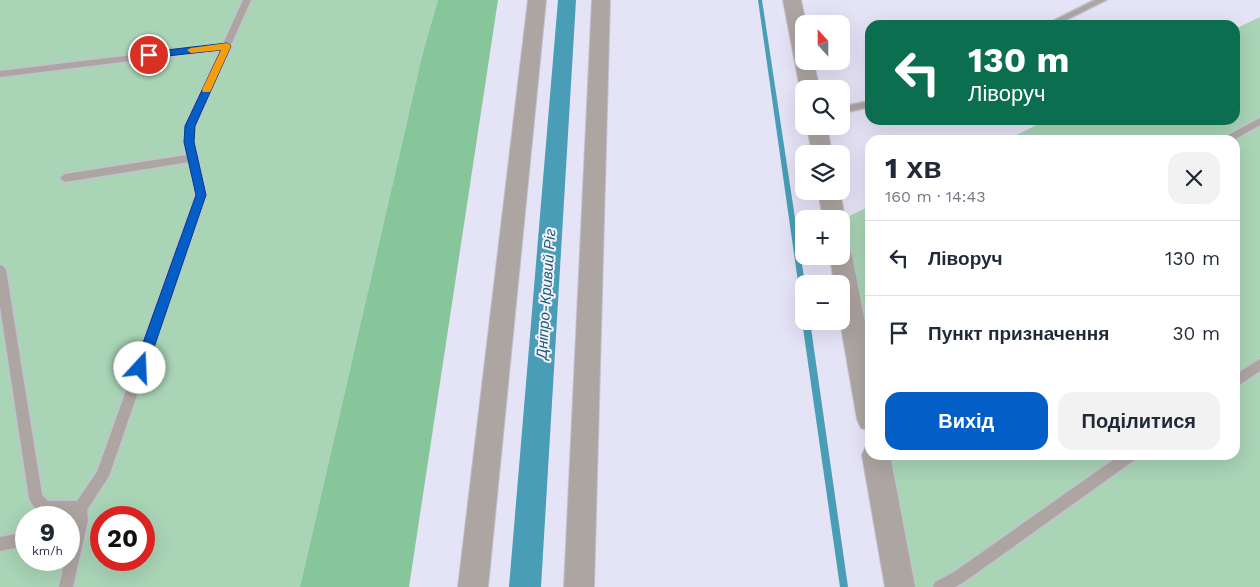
<!DOCTYPE html>
<html lang="uk">
<meta charset="utf-8">
<style>
body{margin:0;font-family:"Work Sans",sans-serif;background:#f2f2f3;color:#1f2937;height:100vh;display:flex;flex-direction:column;font-size:19px;white-space:nowrap}
*{box-sizing:border-box;margin:0}
p{font-size:16px;color:#747a83}
.icon{flex:none;width:28px;height:28px;fill:none;stroke:currentColor;stroke-width:2;stroke-linecap:round;stroke-linejoin:round}
.map{position:relative;flex:1;overflow:hidden}
.side{position:absolute;left:865px;top:135px;width:375px;height:325px;display:flex;flex-direction:column;background:#fff;border-radius:15px;box-shadow:0 5px 20px #0002}
.side>*{flex:none}
.guide{position:absolute;left:865px;top:20px;width:375px;height:105px;border-radius:15px;box-shadow:0 5px 20px #0002;background:#0b6e4f;color:#fff;overflow:hidden}
.needle{width:32px;rotate:339deg}
.tools{position:absolute;left:795px;top:15px;display:grid;gap:10px}
.tools a{display:grid;place-items:center;width:55px;height:55px;border-radius:10px;background:#fff;box-shadow:0 5px 20px #0002;font-size:25px}
.speed{position:absolute;left:15px;top:506px;display:flex;gap:10px;font-size:25px;font-weight:700;text-align:center}
.speed>*{display:grid;place-content:center;width:65px;height:65px;border-radius:50%;background:#fff;box-shadow:0 5px 20px #0002;line-height:1}
.speed small{font-size:12px;font-weight:400}
.speed .limit{border:8px solid #d22;background:#fff;color:#111}
.pin{position:absolute;display:grid;place-items:center;width:42px;height:42px;color:#fff;margin:-21px;border:2px solid #fff;border-radius:50%;box-shadow:0 1px 5px #0007}
.me{position:absolute;width:55px;margin:-28px;rotate:20deg;stroke-linejoin:round;filter:drop-shadow(0 0 4px #0008)}
.turn{display:flex;align-items:center;gap:18px;height:105px;padding:0 20px;font-size:22px}
.turn .icon{width:65px;height:65px;stroke-width:2.5}
.turn b{display:block;font-size:35px;line-height:42px}
.round{display:grid;place-items:center;flex:none;width:52px;height:52px;border-radius:15px;background:#f2f2f3}
.head{display:flex;align-items:center;justify-content:space-between;height:85px;padding:0 20px}
h1{font-size:30px;font-weight:700;line-height:38px}
.primary-button{display:flex;gap:10px;margin-top:auto;padding:10px 20px}
.primary-button a{flex:1;height:58px;border-radius:15px;background:#045ec7;color:#fff;font-size:20px;font-weight:700;line-height:58px;text-align:center}
.primary-button a+a{background:#f2f2f3;color:#1f2937}
ul{padding:0;list-style:none}
li{display:flex;align-items:center;gap:15px;height:75px;padding:0 20px;border-top:1px solid #e0e1e3}
li div{flex:1}
li b{display:block;font-size:19px}
li em{font-style:normal}
.map>svg:first-child{display:block}
</style>
<div class="map">
<svg width="1260" height="587" viewBox="0 0 1260 587">
<rect width="100%" height="100%" fill="#e5e3f6"/>
<g fill="#a9d4b6" fill-rule="evenodd">
<path d="M0,0H438L423,52L300,587H0ZM26,518H69V560H26ZM101,518H144V560H101Z"/>
<path d="M1260,17V587H900L876,455H1235V140H1006L1047,120H1235V29Z"/>
<path d="M870,206V419L841,256V220Z"/>
</g>
<path fill="#87c59b" d="M438,0H498L409,587H300L423,52Z"/>
<g fill="none" stroke-linecap="round" stroke-linejoin="round">
<g fill="#499db6" fill-rule="evenodd">
<path d="M758,0H762L805,284H804V306L802,305L801,303Z"/>
<path d="M804,319V321H810L848,587H840L802,321Z"/>
</g>
<path fill="#499db6" fill-rule="evenodd" d="M558,0H576L541,587H509Z"/>
<defs>
<g id="lane">
<path d="M243,0H251L195,126L194,142L206,195L109,476L87,510L88,520L73,587H59L65,560H69V544L74,523L69,525V518H62L64,515C48,515 36,515 29,498L0,306V265L4,267L6,270L42,495L48,501H77L97,472L196,195L189,162L65,182L60,178L65,174L187,155L184,142L185,126L220,50L0,77V71L223,44Z"/>
<path d="M1095,0H1106L1056,25H1045Z"/>
<path d="M870,101V107L841,113V107Z"/>
<path d="M1260,118V125L1234,140H1221L1223,138Z"/>
<path d="M853,318L870,320V330L849,327L847,323L849,319Z"/>
<path d="M1260,359V371L1235,388V375Z"/>
<path d="M1120,455H1137L1136,459L964,582L955,587H933L935,582L954,572Z"/>
<path d="M26,532V546L0,551V537Z"/>
</g>
<g id="street">
<path d="M528,0H546L488,587H458Z"/>
<path d="M592,0H610L594,587H564Z"/>
<path d="M783,0H801L806,24H804V61H813L820,89H804V94L800,89Z"/>
<path d="M807,126H827L832,154H812Z"/>
<path d="M818,191H840L845,219L842,225L841,219H823Z"/>
<path d="M841,247L849,249L852,256L870,349V431L861,428L857,419L840,321L841,284H834L830,256H841Z"/>
<path d="M870,444V455H890L915,587H885L862,455L866,446Z"/>
</g>
</defs>
<use href="#lane" stroke="#c3c1d2" stroke-width="3"/>
<use href="#street" stroke="#c3c1d2" stroke-width="2"/>
<use href="#lane" fill="#ada5a1" fill-rule="evenodd"/>
<use href="#street" fill="#ada5a1" fill-rule="evenodd"/>
</g>
<path fill="#045ec7" stroke="#033d81" d="M227,43L231,46L195,126L194,142L206,195L147,368L140,374L134,368L196,195L184,142L185,126L221,50L149,58L144,55L149,52Z"/>
<path fill="#f59e0b" d="M227,43L231,46L211,90L210,92H203L202,90L221,50L191,53L187,50L191,48Z"/>
<g text-anchor="middle" stroke-width="4" stroke-linejoin="round" paint-order="stroke">
<g font-size="15" font-style="italic" fill="#1d6073" stroke="#f2f1fc">
<text transform="translate(546 294) rotate(-86)" y="5">Дніпро-Кривий Ріг</text>
</g>
</g>
</svg>
<div class="tools">
<a><svg class="needle" viewBox="-14 -14 28 28"><path d="M0-13l5 13h-10z" fill="#e53935"/><path d="M0 13l5-13h-10z" fill="#747a83"/></svg></a>
<a><svg class="icon" aria-label="search" viewBox="0 0 24 24"><circle cx="10" cy="10" r="6"/><path d="M15 15l6 6"/></svg></a>
<a><svg class="icon" aria-label="layers" viewBox="0 0 24 24"><path d="M12 4l9 5-9 5-9-5zM3 14l9 5 9-5"/></svg></a>
<a>+</a>
<a>−</a>
</div>
<div class="speed"><div>9<small>km/h</small></div><div class="limit">20</div></div>
<div class="pin" style="left:149px;top:55px;background:#d93025"><svg class="icon" aria-label="arrive" viewBox="0 0 24 24"><path d="M6 21V4h12l-3 4 3 4H6"/></svg></div>
<svg class="me" style="left:140px;top:368px" viewBox="-20 -20 40 40"><circle r="19" fill="#fff"/><path d="M0-13L10 11 0 6-10 11z" fill="#045ec7"/></svg>
<div class="guide">
<div class="turn"><svg class="icon" aria-label="left" viewBox="0 0 24 24"><path d="M17 20v-9H6M10 6l-5 5 5 5"/></svg><div><b>130 m</b>Ліворуч</div></div>
</div>
<section class="side">
<div class="head"><div><h1>1 хв</h1><p>160 m · 14:43</p></div><a class="round"><svg class="icon" aria-label="close" viewBox="0 0 24 24"><path d="M6 6l12 12M18 6L6 18"/></svg></a></div>
<ul>
<li><svg class="icon" aria-label="left" viewBox="0 0 24 24"><path d="M17 20v-9H6M10 6l-5 5 5 5"/></svg><div><b>Ліворуч</b></div><em>130 m</em></li>
<li><svg class="icon" aria-label="arrive" viewBox="0 0 24 24"><path d="M6 21V4h12l-3 4 3 4H6"/></svg><div><b>Пункт призначення</b></div><em>30 m</em></li>
</ul>
<div class="primary-button"><a>Вихід</a><a>Поділитися</a></div>
</section>
</div>
